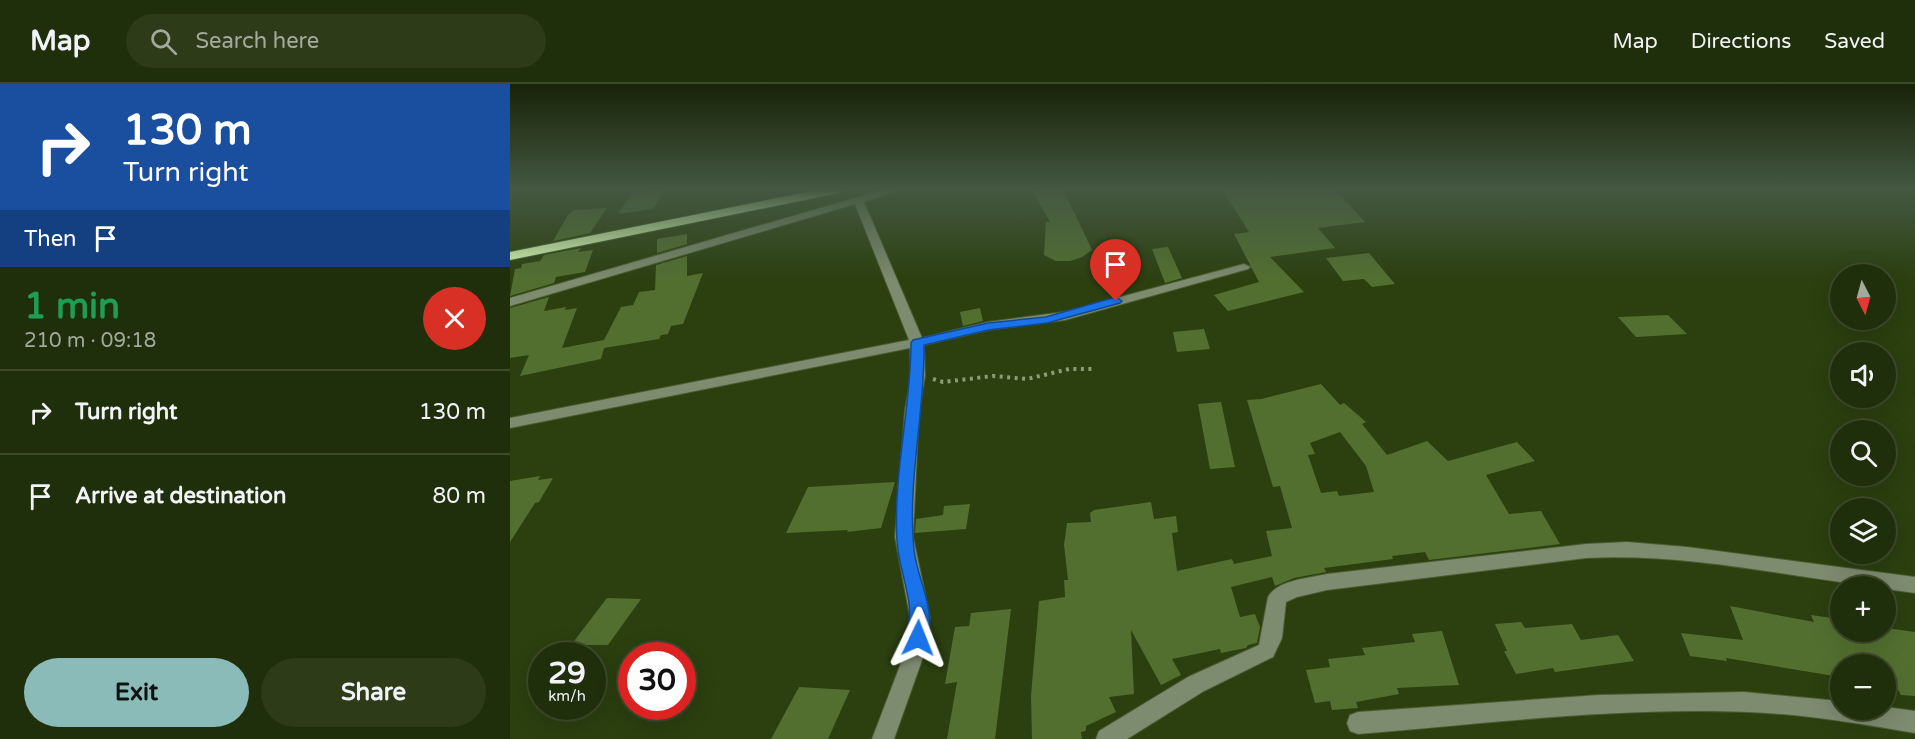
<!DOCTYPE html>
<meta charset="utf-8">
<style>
body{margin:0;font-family:"Varela Round",sans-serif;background:#2d3b19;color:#f1f3f6;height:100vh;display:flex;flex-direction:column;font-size:22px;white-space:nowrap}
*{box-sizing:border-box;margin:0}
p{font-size:20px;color:#a2a99d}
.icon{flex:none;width:33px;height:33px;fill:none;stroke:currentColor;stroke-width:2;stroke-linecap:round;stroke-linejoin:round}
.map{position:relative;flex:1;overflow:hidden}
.drawer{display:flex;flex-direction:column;background:#202f0b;width:510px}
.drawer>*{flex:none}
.top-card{background:#1a4fa0;color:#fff;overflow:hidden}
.needle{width:39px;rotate:174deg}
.fabs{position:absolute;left:1320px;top:180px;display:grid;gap:12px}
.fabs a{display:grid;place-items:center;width:66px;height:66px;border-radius:50%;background:#202f0b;box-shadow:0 6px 24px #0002,0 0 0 2px #3d4a2c;font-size:30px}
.speed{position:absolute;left:18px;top:558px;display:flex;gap:12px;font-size:30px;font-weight:700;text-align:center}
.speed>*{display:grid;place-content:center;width:78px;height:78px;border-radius:50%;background:#202f0b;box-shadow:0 6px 24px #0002,0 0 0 2px #3d4a2c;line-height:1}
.speed small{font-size:15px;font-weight:400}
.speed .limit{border:9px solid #d22;background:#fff;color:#111}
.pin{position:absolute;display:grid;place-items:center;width:51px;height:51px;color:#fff;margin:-62px -26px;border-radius:50% 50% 50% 0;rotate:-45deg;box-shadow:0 0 6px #0007}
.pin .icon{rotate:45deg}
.me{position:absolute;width:66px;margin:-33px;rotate:2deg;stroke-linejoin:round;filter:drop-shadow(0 0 4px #0008)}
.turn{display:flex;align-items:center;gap:21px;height:126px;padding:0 24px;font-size:27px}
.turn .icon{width:78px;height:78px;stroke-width:2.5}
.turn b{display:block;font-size:42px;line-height:51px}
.then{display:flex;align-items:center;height:57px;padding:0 24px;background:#0003;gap:12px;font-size:22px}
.round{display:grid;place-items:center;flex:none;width:63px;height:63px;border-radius:32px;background:#2d3b19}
.overview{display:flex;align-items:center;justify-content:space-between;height:102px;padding:0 24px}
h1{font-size:36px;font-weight:700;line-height:45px;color:#1e9e55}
.primary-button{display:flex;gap:12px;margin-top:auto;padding:12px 24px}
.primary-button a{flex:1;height:69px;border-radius:36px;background:#8bbbb9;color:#111;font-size:24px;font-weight:700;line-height:69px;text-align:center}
.primary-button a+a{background:#2d3b19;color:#f1f3f6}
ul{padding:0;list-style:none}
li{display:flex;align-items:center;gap:18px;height:84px;padding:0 24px;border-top:2px solid #3d4a2c}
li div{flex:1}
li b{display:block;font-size:22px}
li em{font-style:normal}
header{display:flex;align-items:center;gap:36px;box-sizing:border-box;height:84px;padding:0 30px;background:#202f0b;border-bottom:2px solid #3d4a2c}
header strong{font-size:28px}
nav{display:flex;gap:33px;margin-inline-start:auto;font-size:21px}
.search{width:420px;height:54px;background:#2d3b19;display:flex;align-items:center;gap:15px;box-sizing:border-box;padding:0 21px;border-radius:33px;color:#a2a99d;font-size:22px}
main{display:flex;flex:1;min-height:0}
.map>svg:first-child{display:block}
</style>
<header>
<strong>Map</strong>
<div class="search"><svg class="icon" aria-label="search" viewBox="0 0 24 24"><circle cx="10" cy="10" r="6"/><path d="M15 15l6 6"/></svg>Search here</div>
<nav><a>Map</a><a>Directions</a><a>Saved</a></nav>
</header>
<main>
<section class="drawer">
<div class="top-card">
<div class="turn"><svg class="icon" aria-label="right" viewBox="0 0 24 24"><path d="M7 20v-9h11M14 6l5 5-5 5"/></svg><div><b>130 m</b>Turn right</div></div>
<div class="then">Then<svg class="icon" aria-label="arrive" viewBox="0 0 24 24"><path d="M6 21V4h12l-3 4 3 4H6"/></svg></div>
</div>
<div class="overview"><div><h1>1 min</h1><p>210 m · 09:18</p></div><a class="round" style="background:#d93025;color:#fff"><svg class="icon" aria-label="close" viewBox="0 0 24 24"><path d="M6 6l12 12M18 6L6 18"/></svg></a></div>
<ul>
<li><svg class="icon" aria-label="right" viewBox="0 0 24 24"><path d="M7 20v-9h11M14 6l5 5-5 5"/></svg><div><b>Turn right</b></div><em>130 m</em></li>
<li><svg class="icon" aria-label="arrive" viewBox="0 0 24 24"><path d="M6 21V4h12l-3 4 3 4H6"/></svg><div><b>Arrive at destination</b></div><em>80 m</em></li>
</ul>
<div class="primary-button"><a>Exit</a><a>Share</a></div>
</section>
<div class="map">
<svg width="1405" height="655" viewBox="0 0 1405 655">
<rect width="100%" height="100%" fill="#2b3f0f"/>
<g fill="#536f30" fill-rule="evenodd">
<path d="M156,105L143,125L108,130L122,109Z"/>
<path d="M522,105H553L582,166L572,173L560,177H546L534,171L536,138H540Z"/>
<path d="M712,105H825L855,138L808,144L825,164L760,173L794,208L718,227L704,211L749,198L724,150L739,148Z"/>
<path d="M97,124L80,149L43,157L58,131L64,126Z"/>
<path d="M177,150V160L147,169V155Z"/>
<path d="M658,163L672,194L655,199L642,165Z"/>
<path d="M71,164L68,168L83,166L75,188L46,193L44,199L0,212L5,185L11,184L12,180L30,177L34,171Z"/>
<path d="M859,169L885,200L862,203L854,195L833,197L816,174Z"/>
<path d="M177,172V192L193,189L173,240L161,242L158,250L151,251L149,255L94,264L91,275L10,292L19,271L0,274V224L39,213L34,227L56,223L55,226L67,224L52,264L94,256L111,223L123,221L129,208L145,206L146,181Z"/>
<path d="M470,224L473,237L453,242L450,228Z"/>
<path d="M1158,231L1177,250L1126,253L1108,233Z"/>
<path d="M694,245L700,265L667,268L663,248Z"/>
<path d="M811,300L830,321L834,319L856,338L852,340L877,371L917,357L938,377L1007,358L1025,377L976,391L999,430L1031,427L1050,460L919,476L915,468L882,472L883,475L814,484L816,488L784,494L765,502L762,493L721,503L730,533L745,530L750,543L747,559L738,561L736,564L711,569L710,565L662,575L671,591L651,601L621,546L624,610L599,613L606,628L576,642V647L571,648L572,655H522L521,612L529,517L555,513L554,496H558L554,461L557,439L581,438L580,429L584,426L641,418L644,435L666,432L668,448L662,449L667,487L722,475L724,480L762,472L756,447L782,444L770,402L763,403L737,316L751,315ZM830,348L856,382L864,408L829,412L827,407L811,409L798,371L805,370L800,359Z"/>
<path d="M711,318L725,383L700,385L688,320Z"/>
<path d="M30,392L28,396L43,394L29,418L25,419L0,458V397Z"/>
<path d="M385,398L371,444L337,448L338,446L276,449L298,403Z"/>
<path d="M460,420L456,445L405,449L406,435L433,431L434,422Z"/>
<path d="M97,514L131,515L98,561H61Z"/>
<path d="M1220,522L1304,538L1301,531L1330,535V548H1376V544L1405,548V612L1391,611L1387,604L1376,602V580H1330V593L1216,574L1217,577L1180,572L1171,549L1233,556Z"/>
<path d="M501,525L485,655H437L447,598L435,600L445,543L459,542L461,529Z"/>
<path d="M1011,538L1015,544L1062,540L1071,556L1108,551L1124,577L1045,588L1043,584L1006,590L994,567H997L985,540Z"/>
<path d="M932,547L949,601L887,604L889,610L846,618L848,624L822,626L820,617L805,619L796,586L820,583L818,575L855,571L852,564L905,558L902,550Z"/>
<path d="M289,603L340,606L318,655H261Z"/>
</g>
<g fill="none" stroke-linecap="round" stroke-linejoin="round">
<defs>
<g id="minor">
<path d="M376,105H391L354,118L412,254L478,238L554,228L734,180L740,183L738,185L555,236L478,246L414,261L415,292L409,326L403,453L420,533L418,554L411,579L384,655H362L391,579L398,554L400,533L385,453L395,326L401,292L400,264L0,344V334L399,256L345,120L0,222V214Z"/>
<path d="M1117,458L1177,463L1405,493V509L1376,505V502H1360C1266,490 1171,469 1076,474L817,506L787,513L776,518L772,554L763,573L694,607L617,655H586L589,647L678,593L749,561L758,513C767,496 800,494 817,490L1076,460Z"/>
<path d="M1234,608L1330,617V626H1376V623L1405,627V649C1356,641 1306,632 1256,629C1121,621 983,639 848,650L840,647L837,639L840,631L848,628L1089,611Z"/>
</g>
<path id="highway" d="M312,105H335L329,109L0,176V168Z"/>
</defs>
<use href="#minor" stroke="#495d2f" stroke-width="2"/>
<use href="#highway" stroke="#495d2f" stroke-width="2"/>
<path stroke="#8b9d75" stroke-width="4" stroke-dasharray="3 4.5" stroke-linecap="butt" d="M423,295L433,298L483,292L517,295L559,285H584"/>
<use href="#minor" fill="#7d8b6f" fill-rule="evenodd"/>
<use href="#highway" fill="#dcfdb9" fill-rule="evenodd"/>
</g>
<linearGradient id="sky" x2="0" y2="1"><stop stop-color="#182308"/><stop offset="0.54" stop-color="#445842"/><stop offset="1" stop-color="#445842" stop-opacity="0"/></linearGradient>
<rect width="1405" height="196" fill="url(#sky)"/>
<path fill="#1a73e8" stroke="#114b97" stroke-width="1.5" d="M606,213L612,217L610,219L537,239L478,246L414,261C415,329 397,397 404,466C407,496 429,529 415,559L408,562L401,559C396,548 401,532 399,519C396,497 388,478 387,456C383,390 401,324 401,259L403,256L478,239L536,233Z"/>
</svg>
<div class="fabs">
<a><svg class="needle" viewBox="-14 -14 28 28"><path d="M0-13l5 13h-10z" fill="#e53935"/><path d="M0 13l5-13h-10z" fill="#a2a99d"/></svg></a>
<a><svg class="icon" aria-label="sound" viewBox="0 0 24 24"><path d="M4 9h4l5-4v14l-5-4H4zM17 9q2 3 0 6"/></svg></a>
<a><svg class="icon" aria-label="search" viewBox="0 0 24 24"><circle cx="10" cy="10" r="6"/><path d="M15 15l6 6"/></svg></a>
<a><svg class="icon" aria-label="layers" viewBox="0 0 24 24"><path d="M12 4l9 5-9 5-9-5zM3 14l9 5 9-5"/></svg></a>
<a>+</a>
<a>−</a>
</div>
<div class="speed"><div>29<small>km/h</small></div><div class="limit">30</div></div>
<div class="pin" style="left:606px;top:217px;background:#d93025"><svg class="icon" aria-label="arrive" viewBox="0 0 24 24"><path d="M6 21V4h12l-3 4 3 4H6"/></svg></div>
<svg class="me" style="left:408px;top:554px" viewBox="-20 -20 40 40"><path d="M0-17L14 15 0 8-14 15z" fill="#1a73e8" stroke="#fff" stroke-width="4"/></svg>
</div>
</main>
